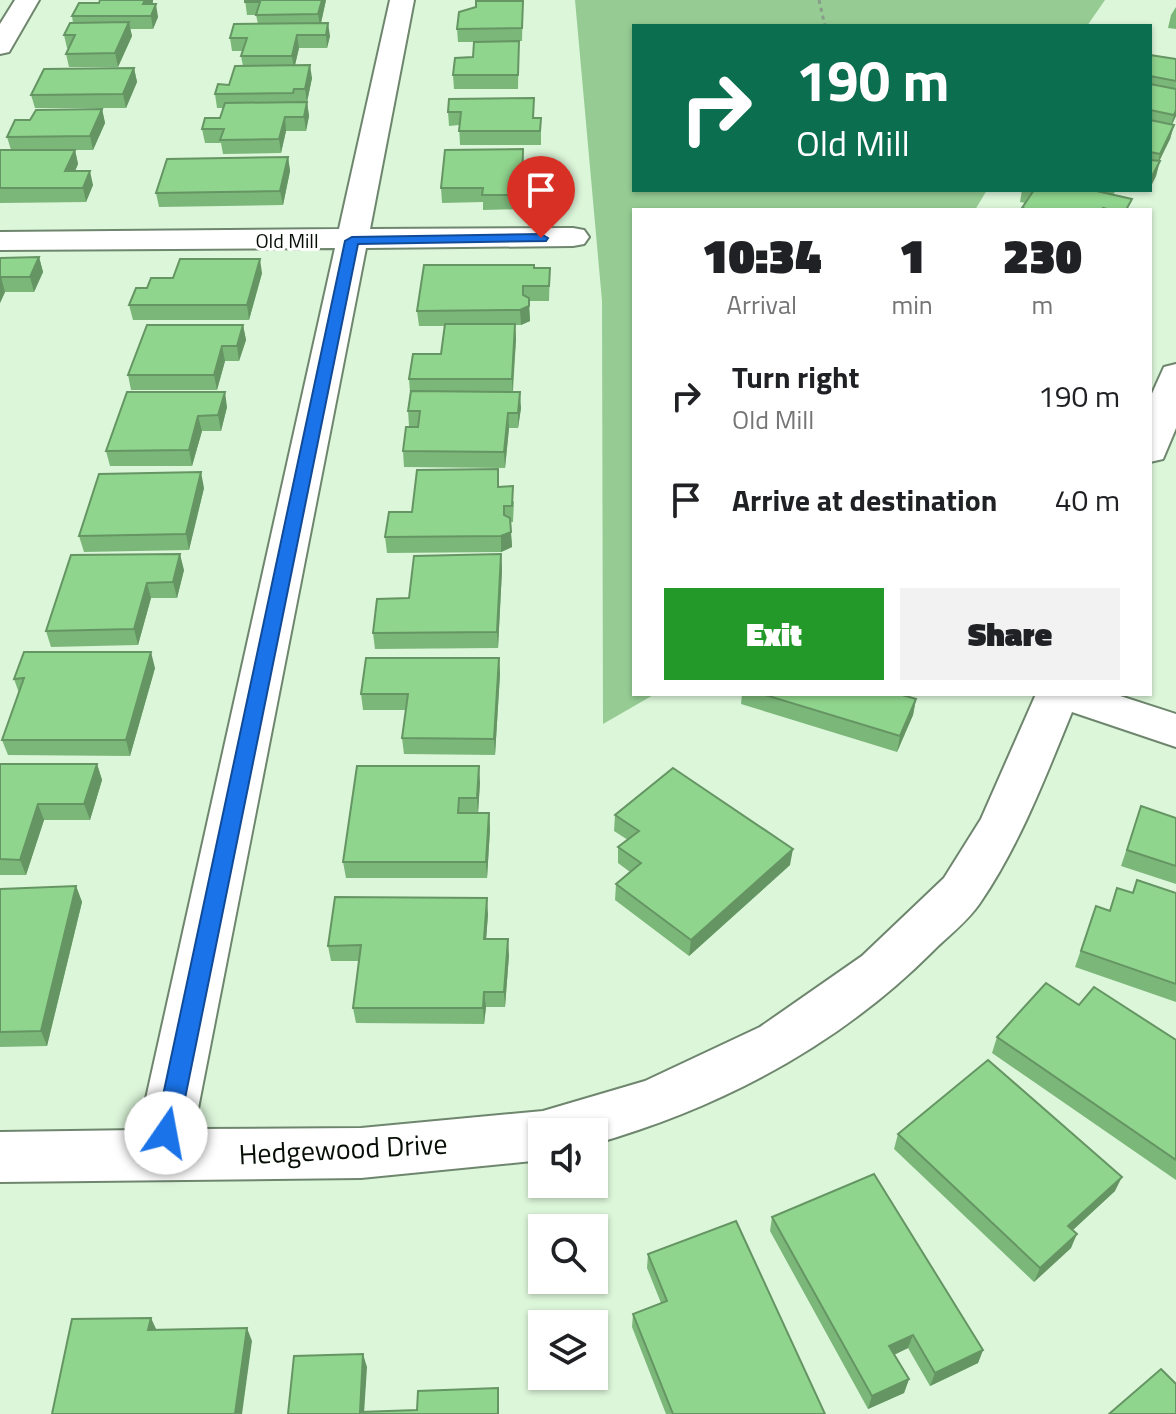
<!DOCTYPE html>
<style>
body{margin:0;font-family:"Titillium Web",sans-serif;background:#f2f2f2;color:#202124;height:100vh;display:flex;flex-direction:column;font-size:30px;white-space:nowrap}
*{box-sizing:border-box;margin:0}
p{font-size:26px;color:#757577}
.icon{flex:none;width:44px;height:44px;fill:none;stroke:currentColor;stroke-width:2;stroke-linecap:round;stroke-linejoin:round}
.map{position:relative;flex:1;overflow:hidden}
.drawer{position:absolute;left:632px;top:208px;width:520px;height:488px;display:flex;flex-direction:column;background:#fff;border-radius:0px;box-shadow:0 2px 6px #0004}
.drawer>*{flex:none}
.guide{position:absolute;left:632px;top:24px;width:520px;height:168px;border-radius:0px;box-shadow:0 2px 6px #0004;background:#0b6e4f;color:#fff;overflow:hidden}
.fabs{position:absolute;left:528px;top:1118px;display:grid;gap:16px}
.fabs a{display:grid;place-items:center;width:80px;height:80px;border-radius:0px;background:#fff;box-shadow:0 2px 6px #0004;font-size:40px}
.pin{position:absolute;display:grid;place-items:center;width:68px;height:68px;color:#fff;margin:-82px -34px;border-radius:50% 50% 50% 0;rotate:-45deg;box-shadow:0 0 8px #0007}
.pin .icon{rotate:45deg}
.me{position:absolute;width:88px;margin:-44px;rotate:12deg;stroke-linejoin:round;filter:drop-shadow(0 0 6px #0008)}
.turn{display:flex;align-items:center;gap:28px;height:168px;padding:0 32px;font-size:36px}
.turn .icon{width:104px;height:104px;stroke-width:2.5}
.turn b{display:block;font-size:56px;line-height:68px}
.eta{display:flex;justify-content:space-evenly;align-items:center;height:136px;text-align:center}
.eta b{font-size:48px;font-weight:800;line-height:56px}
.cta{display:flex;gap:16px;margin-top:auto;padding:16px 32px}
.cta a{flex:1;height:92px;border-radius:0px;background:#23992a;color:#fff;font-size:32px;font-weight:800;line-height:92px;text-align:center}
.cta a+a{background:#f2f2f2;color:#202124}
ul{padding:0;list-style:none}
li{display:flex;align-items:center;gap:24px;height:104px;padding:0 32px}
li div{flex:1}
li b{display:block;font-size:30px}
li em{font-style:normal}
.map>svg:first-child{display:block}
</style>
<div class="map">
<svg width="1176" height="1414" viewBox="0 0 1176 1414">
<rect width="100%" height="100%" fill="#dcf6da"/>
<path fill="#96cc94" d="M575,0H1105L1087,26H634V190H987L975,210H634V694H655L603,724L602,301Z"/>
<g fill="none" stroke-linecap="round" stroke-linejoin="round">
<defs>
<g id="street">
<path d="M15,0H39L9,52L0,54V24Z"/>
<path d="M390,0H414L370,229L573,228L584,230L589,237L584,244L573,246L366,248L194,1129L361,1128L543,1111L645,1081L760,1027L862,956L944,878L981,819L1036,694H1114L1176,714V747L1072,712C1045,778 1020,844 980,903C968,921 948,936 933,951C838,1046 722,1107 594,1144V1132H542V1160L361,1178L0,1182V1132L139,1130L335,248L0,250V232L339,229Z"/>
<path d="M1176,364V428L1163,459L1150,462V398L1164,367Z"/>
</g>
</defs>
<use href="#street" stroke="#6e866d" stroke-width="4"/>
<path stroke="#899c88" stroke-width="3" stroke-dasharray="4 4" stroke-linecap="butt" d="M819,0L825,26"/>
<use href="#street" fill="#fff" fill-rule="evenodd"/>
</g>
<g fill="#7cb77a">
<path d="M100,0H153L152,4L158,17L153,29H130L132,36L118,67H69L66,54L68,48H67L64,35L73,23L72,16L99,3Z"/>
<path d="M245,0H326L321,23L330,36L327,48H299L295,65L312,78L307,102L309,116L306,131H286L281,153L223,154L221,143H205L202,129L220,118L223,108H217L215,94L229,85L243,66L241,56L243,51H232L230,38L258,24L256,15H247Z"/>
<path d="M523,1L522,41H519L518,89H454L453,75L473,57L474,42H458L457,29Z"/>
<path d="M1176,7V29L1168,28L1171,15Z"/>
<path d="M1150,55L1176,59V116L1172,125H1174L1170,139L1159,161L1156,176L1150,188Z"/>
<path d="M134,68L137,82L126,108H35L31,95Z"/>
<path d="M449,99L534,118L541,132V145H460L459,125L449,126L448,112Z"/>
<path d="M102,109L105,123L93,150H75L78,164L75,171L93,185L86,202L0,203V150H11L7,137L30,120Z"/>
<path d="M523,149V209L483,210V202L442,203L441,188Z"/>
<path d="M288,157L290,171L283,205L159,207L156,193Z"/>
<path d="M1022,190H1116L1113,195L1129,210H1022L1026,203L1020,202Z"/>
<path d="M39,257L43,272L34,292H5L0,303V258Z"/>
<path d="M534,268H550L549,301H529L530,321L521,325H515L516,339L513,392L521,408L518,428H509L505,468L404,467L403,451L418,426H409L408,411L410,393L409,379L441,354L445,326H419L417,311Z"/>
<path d="M262,273L249,320H133L129,305L147,288L173,278Z"/>
<path d="M243,325L246,340L239,361H225L217,390H131L128,375Z"/>
<path d="M127,392L227,407L221,431H202L192,466H110L106,451Z"/>
<path d="M499,487L514,502L513,522H510L512,547L501,552L387,553L385,537L412,512Z"/>
<path d="M204,488L189,550L84,552L79,536Z"/>
<path d="M501,554L502,570L498,648L375,649L373,633L409,598Z"/>
<path d="M71,555L184,570L177,598H151L138,645L51,647L46,631Z"/>
<path d="M499,658L500,674L495,755L404,754L402,738L406,710H363L361,694Z"/>
<path d="M155,668L130,756L8,755L2,740L19,693L14,679Z"/>
<path d="M742,694H899L916,699L913,715L897,752L741,704Z"/>
<path d="M0,764H97L102,780L90,820H44L26,875H0Z"/>
<path d="M480,782L478,813H489L490,829L487,878H346L343,862Z"/>
<path d="M1141,806L1176,818V884L1121,866Z"/>
<path d="M615,815L790,865L689,956L615,900L616,884L630,872L618,863V847L628,840L614,831Z"/>
<path d="M1137,880L1176,893V1002L1075,967L1096,906L1109,911L1117,888L1132,893Z"/>
<path d="M76,886L82,902L47,1046L0,1047V889Z"/>
<path d="M488,914L486,939L509,955L505,1007H486L484,1024L356,1023L353,1008L359,961H331L328,946Z"/>
<path d="M1079,1005L1176,1040V1180L992,1053L997,1037Z"/>
<path d="M898,1134L1115,1191L1073,1230L1071,1248L1034,1282L894,1149Z"/>
<path d="M772,1217L983,1350L978,1363L930,1386L908,1348L894,1355L909,1379L904,1393L868,1409L770,1231Z"/>
<path d="M648,1254L825,1414H666L632,1327L633,1314L661,1303L647,1268Z"/>
</g>
<g fill="#659563">
<path d="M145,0H153V2L146,17L143,4Z"/>
<path d="M322,0H326L320,27L318,14Z"/>
<path d="M156,4L158,17L153,29L151,16Z"/>
<path d="M129,22L132,36L118,67L115,53Z"/>
<path d="M328,23L330,36L327,48L326,35Z"/>
<path d="M297,35L299,48L294,69L292,56Z"/>
<path d="M310,65L312,78L307,102L309,116L306,131L304,117L307,102L305,89Z"/>
<path d="M134,68L137,82L126,108L123,94Z"/>
<path d="M102,109L105,123L93,150L90,136Z"/>
<path d="M1176,110V116L1170,128L1174,115Z"/>
<path d="M285,117L286,131L281,153L279,139Z"/>
<path d="M1174,125L1170,139L1156,168L1160,154Z"/>
<path d="M75,150L78,164L69,185L65,171Z"/>
<path d="M288,157L290,171L283,205L280,191Z"/>
<path d="M1160,161L1156,176L1150,188L1151,178Z"/>
<path d="M90,171L93,185L86,202L83,188Z"/>
<path d="M39,257L43,272L34,292L30,277Z"/>
<path d="M260,259L262,273L249,320L247,305Z"/>
<path d="M1,277L5,292L0,303V279Z"/>
<path d="M529,306L530,321L521,325L520,310Z"/>
<path d="M515,324L516,339L512,395V379Z"/>
<path d="M243,325L246,340L239,361L237,346Z"/>
<path d="M222,346L225,361L217,390L214,375Z"/>
<path d="M225,392L227,407L221,431L218,415Z"/>
<path d="M520,392L521,408L518,428V413Z"/>
<path d="M508,413L509,428L505,468L504,452Z"/>
<path d="M198,416L202,431L192,466L189,450Z"/>
<path d="M201,472L204,488L189,550L186,534Z"/>
<path d="M511,532L512,547L501,552V536Z"/>
<path d="M180,554L184,570L177,598L173,582Z"/>
<path d="M501,554L502,570L498,648L497,632Z"/>
<path d="M147,583L151,598L138,645L134,629Z"/>
<path d="M151,652L155,668L130,756L126,740Z"/>
<path d="M499,658L500,674L495,755L494,739Z"/>
<path d="M916,699L913,715L897,752L900,736Z"/>
<path d="M97,764L102,780L90,820L84,804Z"/>
<path d="M479,766L480,782L478,814L477,798Z"/>
<path d="M38,804L44,820L26,875L20,860Z"/>
<path d="M489,813L490,829L487,878L486,862Z"/>
<path d="M793,849L790,865L689,956L691,940Z"/>
<path d="M76,886L82,902L47,1046L41,1031Z"/>
<path d="M487,898L488,914L485,955L484,939Z"/>
<path d="M508,939L509,955L505,1007L504,992Z"/>
<path d="M484,992L486,1007L484,1024L483,1008Z"/>
<path d="M1122,1177L1115,1191L1062,1240L1068,1226Z"/>
<path d="M1077,1234L1071,1248L1034,1282L1040,1268Z"/>
<path d="M151,1318L157,1331L148,1330Z"/>
<path d="M247,1328L252,1341L242,1414H235Z"/>
<path d="M913,1335L908,1348L885,1359L889,1346Z"/>
<path d="M983,1350L978,1363L930,1386L935,1373Z"/>
<path d="M363,1354L367,1367L364,1414L360,1412Z"/>
<path d="M909,1379L904,1393L868,1409L872,1396Z"/>
</g>
<g fill="#90d58e" stroke="#659563" stroke-width="2">
<path d="M100,0H145L143,4H156L151,16H72L79,3H99Z"/>
<path d="M245,0H322L318,14L256,15L260,2H245Z"/>
<path d="M476,1H523L522,28L457,29L459,12L476,7Z"/>
<path d="M129,22L115,53L66,54L75,35H64L70,23Z"/>
<path d="M328,23L326,35H297L292,56H241L247,38H230L234,24Z"/>
<path d="M519,41L518,75H453L455,58L473,57L474,42Z"/>
<path d="M1150,55L1176,59V81L1150,76Z"/>
<path d="M310,65L305,89H294L293,93L215,94L218,84L229,85L235,66Z"/>
<path d="M134,68L123,94L31,95L44,69Z"/>
<path d="M1150,84L1176,89V110L1174,115L1150,110Z"/>
<path d="M534,98L533,118H541L540,131H459L461,112H448L449,99Z"/>
<path d="M307,102L304,117H285L279,139L220,140L224,129H202L205,118H220L225,103Z"/>
<path d="M102,109L90,136L7,137L15,120H30L36,110Z"/>
<path d="M1150,120L1174,125L1160,154L1150,152Z"/>
<path d="M523,149L522,195H482L483,188H441L445,150Z"/>
<path d="M0,150H75L65,171H90L83,188H0Z"/>
<path d="M288,157L280,191L156,193L167,159Z"/>
<path d="M1150,160L1160,161L1151,178H1150Z"/>
<path d="M1034,190H1092L1132,199L1126,210H1111L1103,208L1102,210H1029L1022,208Z"/>
<path d="M39,257L30,277H1L0,279V258Z"/>
<path d="M180,259H260L247,305H129L136,288H147L151,278H173Z"/>
<path d="M424,265H534V268H550L549,286H523V295L529,298V306L520,310L417,311Z"/>
<path d="M445,324H515L512,379H409L413,354H441Z"/>
<path d="M147,325H243L237,346H222L214,375H128Z"/>
<path d="M411,391L520,392L518,413H508L504,452L403,451L406,427H418L420,411H408Z"/>
<path d="M127,392H225L218,415L198,416L189,450L106,451Z"/>
<path d="M498,469V487L513,486L512,506H504V515L510,518L511,532L501,536L385,537L389,512H412L417,470Z"/>
<path d="M201,472L186,534L79,536L99,474Z"/>
<path d="M180,554L173,582L147,583L134,629L46,631L71,555Z"/>
<path d="M501,554L497,632L373,633L377,599L409,598L414,556Z"/>
<path d="M24,652H151L126,740H2L24,678L14,679Z"/>
<path d="M366,658H499L494,739L402,738L408,694H361Z"/>
<path d="M762,694H899L916,699L900,736Z"/>
<path d="M0,764H97L84,804H38L20,860L0,859Z"/>
<path d="M357,766H479L477,798H459L458,813H489L486,862H343Z"/>
<path d="M673,768L793,849L691,940L616,884L641,863L618,847L639,831L615,815Z"/>
<path d="M1141,806L1176,818V866L1127,850Z"/>
<path d="M1137,880L1176,893V984L1081,951L1096,906L1110,911L1117,888L1133,893Z"/>
<path d="M76,886L41,1031L0,1032V889Z"/>
<path d="M335,897L487,898L484,939H508L504,992H484L483,1008H353L361,945L328,946Z"/>
<path d="M1046,983L1079,1005L1094,987L1176,1040V1160L997,1037Z"/>
<path d="M988,1060L1122,1177L1068,1226L1077,1234L1040,1268L898,1134Z"/>
<path d="M874,1174L983,1350L935,1373L913,1335L889,1346L909,1379L872,1396L772,1217Z"/>
<path d="M736,1221L825,1414H673L633,1314L667,1301L648,1254Z"/>
<path d="M151,1318L148,1330L247,1328L235,1414H52L72,1319Z"/>
<path d="M363,1354L360,1412L417,1410L418,1391L498,1388V1414H288L294,1356Z"/>
<path d="M1161,1369L1176,1384V1414H1109Z"/>
</g>
<path fill="#1a73e8" stroke="#114b97" stroke-width="2" d="M541,234L548,238L546,241L358,244L178,1133L174,1140L166,1143L158,1140L155,1133L345,241L352,237Z"/>
<g text-anchor="middle" stroke-width="6" stroke-linejoin="round" paint-order="stroke">
<g font-size="20" fill="#060e06" stroke="#fff">
<text x="287" y="248">Old Mill</text>
</g>
<g font-size="28" fill="#060e06" stroke="#fff">
<text transform="translate(343 1149) rotate(-3)" y="10">Hedgewood Drive</text>
</g>
</g>
</svg>
<div class="fabs">
<a><svg class="icon" aria-label="sound" viewBox="0 0 24 24"><path d="M4 9h4l5-4v14l-5-4H4zM17 9q2 3 0 6"/></svg></a>
<a><svg class="icon" aria-label="search" viewBox="0 0 24 24"><circle cx="10" cy="10" r="6"/><path d="M15 15l6 6"/></svg></a>
<a><svg class="icon" aria-label="layers" viewBox="0 0 24 24"><path d="M12 4l9 5-9 5-9-5zM3 14l9 5 9-5"/></svg></a>
</div>
<div class="pin" style="left:541px;top:238px;background:#d93025"><svg class="icon" aria-label="arrive" viewBox="0 0 24 24"><path d="M6 21V4h12l-3 4 3 4H6"/></svg></div>
<svg class="me" style="left:166px;top:1133px" viewBox="-20 -20 40 40"><circle r="19" fill="#fff"/><path d="M0-13L10 11 0 6-10 11z" fill="#1a73e8"/></svg>
<div class="guide">
<div class="turn"><svg class="icon" aria-label="right" viewBox="0 0 24 24"><path d="M7 20v-9h11M14 6l5 5-5 5"/></svg><div><b>190 m</b>Old Mill</div></div>
</div>
<section class="drawer">
<div class="eta">
<div><b>10:34</b><p>Arrival</p></div>
<div><b>1</b><p>min</p></div>
<div><b>230</b><p>m</p></div>
</div>
<ul>
<li><svg class="icon" aria-label="right" viewBox="0 0 24 24"><path d="M7 20v-9h11M14 6l5 5-5 5"/></svg><div><b>Turn right</b><p>Old Mill</p></div><em>190 m</em></li>
<li><svg class="icon" aria-label="arrive" viewBox="0 0 24 24"><path d="M6 21V4h12l-3 4 3 4H6"/></svg><div><b>Arrive at destination</b></div><em>40 m</em></li>
</ul>
<div class="cta"><a>Exit</a><a>Share</a></div>
</section>
</div>
